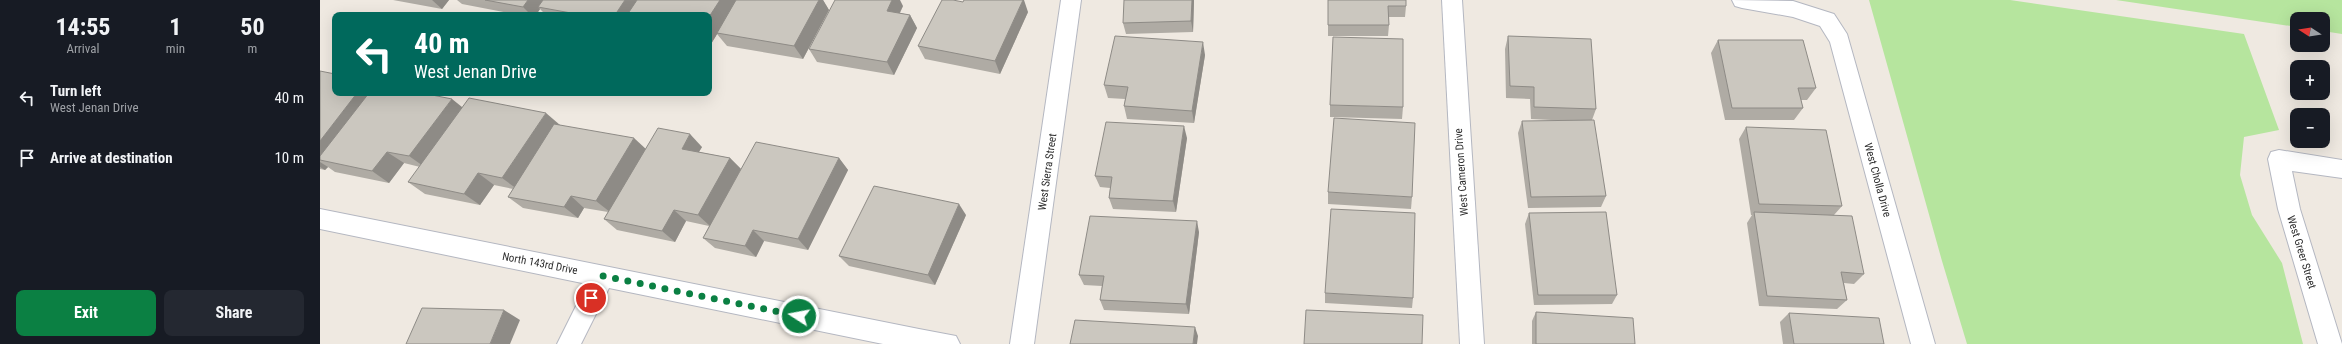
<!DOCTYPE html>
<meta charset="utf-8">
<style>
body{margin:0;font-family:"Roboto Condensed",sans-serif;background:#242831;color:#f1f3f6;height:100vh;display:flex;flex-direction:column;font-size:15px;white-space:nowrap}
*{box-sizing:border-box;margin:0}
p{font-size:13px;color:#9ea1a6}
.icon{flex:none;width:22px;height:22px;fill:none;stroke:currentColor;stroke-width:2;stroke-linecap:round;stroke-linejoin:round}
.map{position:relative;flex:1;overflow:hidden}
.details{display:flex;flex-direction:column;background:#171b24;width:320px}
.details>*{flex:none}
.guide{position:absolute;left:12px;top:12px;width:380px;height:84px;border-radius:8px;box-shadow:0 4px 16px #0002;background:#00695c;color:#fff;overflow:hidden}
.needle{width:26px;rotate:282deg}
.controls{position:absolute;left:1970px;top:12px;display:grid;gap:8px}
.controls a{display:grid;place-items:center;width:40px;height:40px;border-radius:8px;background:#171b24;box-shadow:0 4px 16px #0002;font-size:20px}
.pin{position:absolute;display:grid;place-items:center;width:34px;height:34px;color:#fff;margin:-17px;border:2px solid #fff;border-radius:50%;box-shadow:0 1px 4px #0007}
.me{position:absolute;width:44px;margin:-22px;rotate:281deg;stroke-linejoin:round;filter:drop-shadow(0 0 3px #0008)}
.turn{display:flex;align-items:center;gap:14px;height:84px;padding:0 16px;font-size:18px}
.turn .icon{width:52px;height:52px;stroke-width:2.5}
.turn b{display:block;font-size:28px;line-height:34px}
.eta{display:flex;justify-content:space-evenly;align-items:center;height:68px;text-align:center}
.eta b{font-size:24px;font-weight:700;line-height:28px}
.cta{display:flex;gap:8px;margin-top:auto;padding:8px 16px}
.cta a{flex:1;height:46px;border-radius:8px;background:#0b8043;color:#fff;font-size:16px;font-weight:700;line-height:46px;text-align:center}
.cta a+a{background:#242831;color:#f1f3f6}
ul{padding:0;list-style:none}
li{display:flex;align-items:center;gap:12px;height:60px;padding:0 16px}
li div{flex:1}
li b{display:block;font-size:15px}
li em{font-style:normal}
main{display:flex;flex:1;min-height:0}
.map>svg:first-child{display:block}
</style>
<main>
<section class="details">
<div class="eta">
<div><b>14:55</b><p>Arrival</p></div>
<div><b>1</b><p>min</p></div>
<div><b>50</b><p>m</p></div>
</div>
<ul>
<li><svg class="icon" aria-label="left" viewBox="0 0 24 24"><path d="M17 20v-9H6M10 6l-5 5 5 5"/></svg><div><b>Turn left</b><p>West Jenan Drive</p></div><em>40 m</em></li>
<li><svg class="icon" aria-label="arrive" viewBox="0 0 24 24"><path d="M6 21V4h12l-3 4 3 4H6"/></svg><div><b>Arrive at destination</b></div><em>10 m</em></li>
</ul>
<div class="cta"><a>Exit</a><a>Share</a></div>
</section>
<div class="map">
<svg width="2022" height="344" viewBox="0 0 2022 344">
<rect width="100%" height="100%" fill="#efe9e1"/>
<g fill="#b6e59e">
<path d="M1549,0H1690L1924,34L1959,130L1924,137L1920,175L1932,215L1962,263L1983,344H1647L1622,261Z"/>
<path d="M1796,0H2022V34L2003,31V19H1977V27Z"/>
</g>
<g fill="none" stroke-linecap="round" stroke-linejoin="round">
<defs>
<g id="street">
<path d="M741,0H761L714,344H690Z"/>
<path d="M1122,0H1142L1164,344H1140Z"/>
<path d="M1412,0L1473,1L1514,14L1527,34L1615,344H1591L1510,42L1500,26L1473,17L1422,8L1415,6Z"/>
<path d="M1959,150L2022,160V178L1972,171L1980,209L2022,344H1998L1958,209L1948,159L1951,152Z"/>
<path d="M0,209L599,329L636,336L640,344H563L289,288L261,344H237L267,284L0,229Z"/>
</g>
</defs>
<use href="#street" stroke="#b4b7c1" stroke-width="2"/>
<use href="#street" fill="#fff" fill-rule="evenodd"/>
</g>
<g fill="#afaba4">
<path d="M73,0H129L122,9Z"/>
<path d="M137,0H503L509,10L483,59L407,46L397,34L391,44H389V15H226L220,9L216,15H199L142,4Z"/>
<path d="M874,0L873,32L806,34L803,23Z"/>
<path d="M1008,0L1086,6L1085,17H1069V25L1068,36H1008Z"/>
<path d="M583,6L580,13L590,15L597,28L574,75L497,62L489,49Z"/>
<path d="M708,12L680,74L605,59L598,46Z"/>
<path d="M1188,36L1276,109L1272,120L1286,196L1281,207L1208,208L1198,133L1202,121H1251L1211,119L1210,99L1186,98L1185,49Z"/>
<path d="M1398,40L1496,88L1487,100H1481L1483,108L1474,120H1405L1391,53Z"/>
<path d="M885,55L874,123L807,119L804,106L805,99L788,98L784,85Z"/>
<path d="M0,71L15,93L142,108L240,125L326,149L382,147L379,152L410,158L421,169L519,158L528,170L488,250L444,241L436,257L395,248L383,238L389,226L366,221L355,242L297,230L284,219L288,212L264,208L258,218L203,208L188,197L193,189L174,185L160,205L105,194L88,182L100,167L84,163L69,183L15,172L8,167L5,170L0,169Z"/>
<path d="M1010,105L1083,107L1082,119L1010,117Z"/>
<path d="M1426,127L1522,206L1514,215L1544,274L1534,284L1524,283L1527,300L1517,309L1439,306L1427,223L1432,215H1431L1419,139Z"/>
<path d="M867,138L856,212L793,209L789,198L790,188L780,187L775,176Z"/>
<path d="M1008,192L1092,197L1091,209L1008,204Z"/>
<path d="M1209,213L1297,295L1292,304L1214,305L1205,224Z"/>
<path d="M646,215L615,285L529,266L519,256Z"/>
<path d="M879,232L869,314L784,310L780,300L782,286L764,285L759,275Z"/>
<path d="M1005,293L1093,298L1092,308L1005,303Z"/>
<path d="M1216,312L1315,344H1212V321Z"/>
<path d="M1469,313L1564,344H1463L1460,322Z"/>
</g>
<g fill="#8e8b86">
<path d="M112,0H129L122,9Z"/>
<path d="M208,0H227L218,7L220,9L216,15H211L203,7Z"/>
<path d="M305,0H322L312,15H295Z"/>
<path d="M400,0H418L391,44L389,42V17Z"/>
<path d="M499,0H503L509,10L483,59L474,46Z"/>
<path d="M572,0H580L583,6L574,24L567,11Z"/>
<path d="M703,0H704L708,12L680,74L675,61Z"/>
<path d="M872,0H874L873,32L871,21Z"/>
<path d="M590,15L597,28L574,75L567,62Z"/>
<path d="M883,42L885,55L874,123L872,111Z"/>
<path d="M37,93H63L0,160V141Z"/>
<path d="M132,99L147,111L106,168L89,156Z"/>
<path d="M226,113L240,125L197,189L182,178Z"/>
<path d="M864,126L867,138L856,212L853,201Z"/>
<path d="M370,134L382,147L373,161L362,149Z"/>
<path d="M314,138L327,150L290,212L276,201Z"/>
<path d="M67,152L84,163L69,183L52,171Z"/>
<path d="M410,158L421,169L390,226L378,215Z"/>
<path d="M519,158L528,170L488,250L478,239Z"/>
<path d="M0,162L8,167L5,170L0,167Z"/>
<path d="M158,173L174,185L160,205L144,194Z"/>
<path d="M251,196L264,208L258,218L244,207Z"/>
<path d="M639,204L646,215L615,285L608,275Z"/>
<path d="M354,210L366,221L355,242L342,231Z"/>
<path d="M877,221L879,232L869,314L866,304Z"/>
<path d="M433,230L444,241L436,257L425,246Z"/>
<path d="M184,310L200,320L190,344H170Z"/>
<path d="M875,327L878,336L877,344H873Z"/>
</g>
<g fill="#cbc7bf" stroke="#8e8b86">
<path d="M165,0H208L203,7Z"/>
<path d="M223,0H305L295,15H262L218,7Z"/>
<path d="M317,0H400L389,17V15H307Z"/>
<path d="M416,0H499L474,46L397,33Z"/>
<path d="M515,0H572L567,11L590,15L567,62L489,49Z"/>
<path d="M622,0H633L643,2L644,0H703L675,61L598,46Z"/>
<path d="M804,0H872L871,21L803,23Z"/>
<path d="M1008,0H1086V6H1068L1069,25H1008Z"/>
<path d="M795,36L883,42L872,111L804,106L808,87L784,85Z"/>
<path d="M1188,36L1271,39L1276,109L1214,107V87L1190,86Z"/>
<path d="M1013,37L1083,39V107L1010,105Z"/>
<path d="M1398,40H1483L1496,88H1478L1483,108H1412Z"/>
<path d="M0,71L15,74V93H37L0,141Z"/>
<path d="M49,93H102L132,99L89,156L67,152L52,171L0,160V156Z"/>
<path d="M149,98L226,113L182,178L158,173L144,194L88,182Z"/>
<path d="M1014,118L1095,123L1092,197L1008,192Z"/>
<path d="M1274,120L1286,196L1211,197L1202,121Z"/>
<path d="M786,122L864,126L853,201L789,198L792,177L775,176Z"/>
<path d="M234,124L314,138L276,201L251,196L244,207L188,197Z"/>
<path d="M1426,127L1506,130L1522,206L1439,204Z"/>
<path d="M338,128L370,134L362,149L410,158L378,215L354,210L342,231L284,219Z"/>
<path d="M436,142L519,158L478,239L433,230L425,246L383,238Z"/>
<path d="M554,186L639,204L608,275L519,256Z"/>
<path d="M1011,209L1095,213L1093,298L1005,293Z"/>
<path d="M1286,212L1297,295H1218L1209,213Z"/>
<path d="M1434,212L1532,216L1544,274L1521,272L1527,300L1447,296Z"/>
<path d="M770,216L877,221L866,304L780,300L784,276L759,275Z"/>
<path d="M102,308L184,310L170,344H86Z"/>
<path d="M986,310L1103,315L1102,344H984Z"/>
<path d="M1216,312L1313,318L1315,344H1216Z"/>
<path d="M1469,313L1559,318L1564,344H1474Z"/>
<path d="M755,320L875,327L873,344H750Z"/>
</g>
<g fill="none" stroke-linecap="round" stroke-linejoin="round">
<path stroke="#0b8043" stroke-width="7" stroke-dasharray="0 12.6" d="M271,298L283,276L479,316"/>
</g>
<g text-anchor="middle" stroke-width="3" stroke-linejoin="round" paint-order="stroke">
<g font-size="11" fill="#2e2e2e" stroke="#fff">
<text transform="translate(727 172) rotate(-82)" y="4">West Sierra Street</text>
<text transform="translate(1141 172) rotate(-94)" y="4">West Cameron Drive</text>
<text transform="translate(1558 180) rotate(75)" y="4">West Cholla Drive</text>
<text transform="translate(1982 252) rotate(73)" y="4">West Greer Street</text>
<text transform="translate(220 263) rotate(11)" y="4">North 143rd Drive</text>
</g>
</g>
</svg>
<div class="controls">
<a><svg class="needle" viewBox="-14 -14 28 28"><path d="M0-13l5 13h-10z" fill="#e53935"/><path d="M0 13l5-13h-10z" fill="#9ea1a6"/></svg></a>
<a>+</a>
<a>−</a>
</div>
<div class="pin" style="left:271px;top:298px;background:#d93025"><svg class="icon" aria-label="arrive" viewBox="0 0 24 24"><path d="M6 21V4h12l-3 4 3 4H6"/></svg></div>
<svg class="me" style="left:479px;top:316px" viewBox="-20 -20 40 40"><circle r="17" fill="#0b8043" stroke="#fff" stroke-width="3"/><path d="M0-11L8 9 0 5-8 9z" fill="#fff"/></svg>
<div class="guide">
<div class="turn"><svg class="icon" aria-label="left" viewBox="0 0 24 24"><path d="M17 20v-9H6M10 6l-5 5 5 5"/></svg><div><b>40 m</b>West Jenan Drive</div></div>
</div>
</div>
</main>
